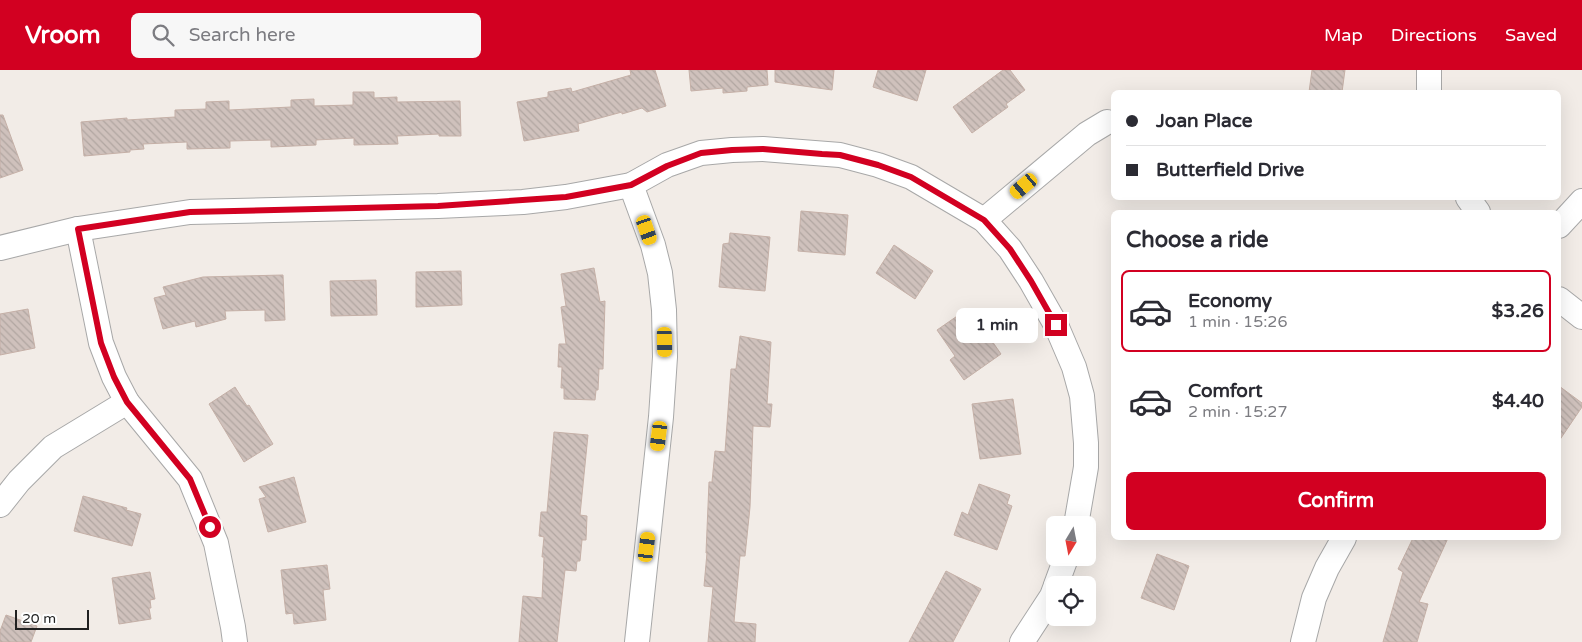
<!DOCTYPE html>
<html lang="en">
<head>
<meta charset="utf-8">
<style>
	body { margin:0; font-family:"Varela Round",sans-serif; background:#f7f7f7; color:#2b2b33; height:100vh; display:flex; flex-direction:column; font-size:19px; white-space:nowrap }
	* { box-sizing:border-box; margin:0 }
	p { font-size:16px; color:#7c7c81 }
	.icon { flex:none; width:28px; height:28px; fill:none; stroke:currentColor; stroke-width:2; stroke-linecap:round; stroke-linejoin:round }
	.map { position:relative; flex:1; overflow:hidden }
	.sheet { position:absolute; left:1111px; top:140px; width:450px; height:330px; display:flex; flex-direction:column; background:#fff; border-radius:8px; box-shadow:0 5px 20px #0002 }
	.sheet>* { flex:none }
	.banner { position:absolute; left:1111px; top:20px; width:450px; height:110px; border-radius:8px; box-shadow:0 5px 20px #0002; display:grid; align-content:center; height:110px; padding:0 15px; background:#fff }
	.needle { width:32px; rotate:190deg }
	.buttons { position:absolute; left:1046px; top:446px; display:grid; gap:10px }
	.buttons a { display:grid; place-items:center; width:50px; height:50px; border-radius:8px; background:#fff; box-shadow:0 5px 20px #0002; font-size:25px }
	.scale { position:absolute; left:15px; bottom:12px; width:74px; box-sizing:border-box; padding-left:5px; border:2px solid #212121; border-top:0; font-size:14px; line-height:18px; white-space:nowrap; color:#212121; -webkit-text-stroke:4px #fff; paint-order:stroke }
	.end { position:absolute; width:22px; height:22px; margin:-11px; border:6px solid #d20021; background:#fff; box-shadow:0 0 0 2px #fff }
	.from { border-radius:50% }
	.bubble { position:absolute; height:35px; border-radius:8px; background:#fff; box-shadow:0 5px 20px #0002; font-size:16px; font-weight:700; line-height:35px; text-align:center }
	.car { position:absolute; width:15px; height:30px; margin:-15px -8px; border-radius:6px; box-shadow:0 0 4px 1px #0007; background:linear-gradient(#f5c518 24%,#345 0 40%,#f5c518 0 76%,#345 0 86%,#f5c518 0) }
	.banner b { display:flex; align-items:center; gap:18px; height:48px; font-size:19px }
	.banner b+b { border-top:1px solid #e1e1e2 }
	.banner i { width:12px; height:12px; background:#2b2b33 }
	ul { padding:0; list-style:none }
	li { display:flex; align-items:center; gap:15px; height:82px; margin:0 10px 8px; padding:0 5px; border:2px solid transparent; border-radius:8px }
	li div { flex:1 }
	li b { display:block; font-size:19px }
	li em { font-style:normal; font-weight:700 }
	li.on { border-color:#d20021 }
	li>.icon { width:45px; height:45px; stroke-width:1.5 }
	h2 { padding:0 15px; font-size:22px; line-height:60px }
	.button { display:flex; gap:10px; margin-top:auto; padding:10px 15px }
	.button a { flex:1; height:58px; border-radius:8px; background:#d20021; color:#fff; font-size:20px; font-weight:700; line-height:58px; text-align:center }
	header { display:flex; align-items:center; gap:30px; box-sizing:border-box; height:70px; padding:0 25px; background:#d20021; color:#fff }
	header strong { font-size:24px }
	nav { display:flex; gap:28px; margin-inline-start:auto; font-size:18px }
	.search { width:350px; height:45px; background:#f7f7f7; display:flex; align-items:center; gap:12px; box-sizing:border-box; padding:0 18px; border-radius:8px; color:#7c7c81; font-size:19px }
	.map>svg:first-child { display:block }
	.building { fill:url(#building-back-hatch); stroke:#c5b0a7 }
	.lines { fill:none; stroke-linecap:round; stroke-linejoin:round }
	.minor-casing { stroke:#a8a8a8; stroke-width:26 }
	.minor { stroke:#fff; stroke-width:24 }
	.route { stroke:#d20021; stroke-width:6 }
</style>
</head>
<body>
<header>
<strong>Vroom</strong>
<div class="search"><svg class="icon" aria-label="search" viewBox="0 0 24 24"><circle cx="10" cy="10" r="6"/><path d="M15 15l6 6"/></svg>Search here</div>
<nav><a>Map</a><a>Directions</a><a>Saved</a></nav>
</header>
<div class="map">
<svg width="1582" height="572" viewBox="0 0 1582 572">
	<defs>
		<pattern id="building-back-hatch" width="6" height="6" patternUnits="userSpaceOnUse" patternTransform="scale(1.25)"><rect width="6" height="6" fill="#cfc1bc"/><path d="M-1 5l2 2M0 0l6 6M5-1l2 2" fill="none" stroke="#b1a6a1"/></pattern>
	</defs>
	<rect width="100%" height="100%" fill="#f2ece7"/>
	<g class="building">
		<path d="M 630,0 L 655,0 L 666,36 L 647,42 L 642,38 L 622,44 L 622,42 L 578,54 L 579,61 L 524,71 L 517,32 L 548,27 L 548,22 L 571,18 L 572,22 L 631,5 Z"/>
		<path d="M 689,0 L 767,0 L 768,15 L 747,17 L 747,21 L 723,23 L 723,18 L 691,21 Z"/>
		<path d="M 775,0 L 834,0 L 832,20 L 775,12 Z"/>
		<path d="M 878,0 L 926,0 L 917,31 L 873,17 Z"/>
		<path d="M 1003,0 L 1010,0 L 1025,20 L 1006,34 L 1008,37 L 972,63 L 953,37 Z"/>
		<path d="M 1312,0 L 1345,0 L 1342,22 L 1309,22 Z"/>
		<path d="M 353,22 L 374,22 L 374,28 L 397,27 L 397,32 L 460,31 L 461,66 L 439,66 L 439,64 L 397,66 L 398,74 L 354,75 L 354,68 L 316,70 L 316,75 L 271,77 L 271,70 L 230,71 L 230,78 L 187,79 L 187,72 L 143,74 L 144,79 L 130,80 L 130,82 L 84,86 L 81,52 L 127,48 L 127,50 L 175,47 L 175,40 L 206,39 L 206,32 L 229,31 L 229,40 L 291,37 L 291,30 L 314,29 L 314,36 L 353,35 Z"/>
		<path d="M 0,45 L 3,45 L 23,100 L 0,108 Z"/>
		<path d="M 801,141 L 848,145 L 845,185 L 798,181 Z"/>
		<path d="M 730,163 L 770,167 L 765,221 L 719,217 L 723,174 L 729,173 Z"/>
		<path d="M 894,175 L 933,201 L 915,229 L 876,203 Z"/>
		<path d="M 594,198 L 600,232 L 605,231 L 603,299 L 599,299 L 598,320 L 596,320 L 595,330 L 564,329 L 564,318 L 561,318 L 562,297 L 558,297 L 559,274 L 566,274 L 561,237 L 566,236 L 561,204 Z"/>
		<path d="M 461,201 L 462,235 L 416,237 L 416,202 Z"/>
		<path d="M 283,205 L 285,250 L 265,251 L 265,240 L 225,241 L 226,249 L 196,257 L 195,251 L 163,259 L 154,228 L 166,225 L 163,217 L 203,207 Z"/>
		<path d="M 376,210 L 377,245 L 331,246 L 330,211 Z"/>
		<path d="M 28,239 L 35,278 L 0,285 L 0,244 Z"/>
		<path d="M 963,242 L 970,251 L 976,248 L 1001,284 L 964,310 L 950,290 L 955,286 L 937,260 Z"/>
		<path d="M 740,266 L 771,272 L 767,334 L 772,334 L 770,357 L 753,356 L 750,437 L 745,486 L 740,486 L 734,552 L 756,554 L 755,572 L 708,572 L 713,517 L 704,516 L 707,483 L 706,483 L 709,412 L 712,412 L 715,381 L 725,382 L 731,299 L 736,299 Z"/>
		<path d="M 1559,316 L 1582,333 L 1582,337 L 1559,371 Z"/>
		<path d="M 235,317 L 247,336 L 249,335 L 273,374 L 244,392 L 209,334 Z"/>
		<path d="M 1013,329 L 1021,384 L 980,389 L 972,334 Z"/>
		<path d="M 554,362 L 588,365 L 580,445 L 587,446 L 586,470 L 582,470 L 580,491 L 577,491 L 576,501 L 565,500 L 557,572 L 519,572 L 523,526 L 542,528 L 544,487 L 542,487 L 544,467 L 539,466 L 541,442 L 547,442 Z"/>
		<path d="M 294,407 L 306,452 L 268,462 L 259,429 L 266,427 L 259,417 Z"/>
		<path d="M 979,414 L 1010,425 L 1007,434 L 1012,436 L 997,480 L 954,465 L 962,442 L 968,445 Z"/>
		<path d="M 83,426 L 127,438 L 126,440 L 141,444 L 132,476 L 74,461 Z"/>
		<path d="M 1413,468 L 1448,468 L 1419,532 L 1428,534 L 1417,572 L 1383,572 L 1403,502 L 1398,499 Z"/>
		<path d="M 1157,484 L 1189,496 L 1174,540 L 1141,528 Z"/>
		<path d="M 327,495 L 330,519 L 323,520 L 326,550 L 294,554 L 293,543 L 286,544 L 281,500 Z"/>
		<path d="M 946,501 L 981,519 L 953,572 L 909,572 Z"/>
		<path d="M 150,502 L 155,529 L 150,530 L 151,538 L 149,538 L 151,549 L 119,554 L 112,508 Z"/>
		<path d="M 6,545 L 37,556 L 31,572 L 0,572 L 0,561 Z"/>
	</g>
	<g class="lines">
		<defs>
			<g id="minor">
				<path d="M 1429,0 L 1429,22"/>
				<path d="M 631,115 L 653,175 L 660,203 L 664,240 L 665,287 L 661,347 L 637,572"/>
				<path d="M 1468,128 L 1478,142"/>
				<path d="M 984,150 L 1087,64 L 1107,52"/>
				<path d="M 1559,156 L 1582,131"/>
				<path d="M 78,159 L 101,273 L 114,307 L 127,332 L 190,409 L 216,473 L 233,557 L 235,572"/>
				<path d="M 0,178 L 78,159 L 190,142 L 438,136 L 523,132 L 566,127 L 631,115 L 667,95 L 701,83 L 732,80 L 763,79 L 840,85 L 878,95 L 911,107 L 984,150 L 1010,179 L 1031,211 L 1056,255 L 1074,297 L 1082,326 L 1086,373 L 1086,397 L 1076,455"/>
				<path d="M 1559,229 L 1582,247"/>
				<path d="M 0,435 L 19,411 L 53,377 L 127,332"/>
				<path d="M 1056,515 L 1066,488"/>
				<path d="M 1022,572 L 1052,526 L 1055,518"/>
				<path d="M 1303,572 L 1314,528 L 1327,498 L 1344,468"/>
			</g>
		</defs>
		<use href="#minor" class="minor-casing"/>
		<use href="#minor" class="minor"/>
	</g>
	<g class="lines">
		<path class="route" d="M 210,457 L 190,409 L 127,332 L 114,307 L 101,273 L 78,159 L 190,142 L 438,136 L 566,127 L 631,115 L 667,96 L 701,83 L 732,80 L 763,79 L 822,84 L 840,85 L 878,95 L 911,107 L 984,150 L 1010,179 L 1031,211 L 1056,255"/>
	</g>
</svg>
<div class="buttons">
<a><svg class="needle" viewBox="-14 -14 28 28"><path d="M0-13l5 13h-10z" fill="#e53935"/><path d="M0 13l5-13h-10z" fill="#7c7c81"/></svg></a>
<a><svg class="icon" aria-label="locate" viewBox="0 0 24 24"><circle cx="12" cy="12" r="6"/><path d="M12 2v4M12 18v4M2 12h4M18 12h4"/></svg></a>
</div>
<div class="scale">20 m</div>
<i class="end from" style="left:210px;top:457px"></i>
<i class="end" style="left:1056px;top:255px"></i>
<div class="bubble" style="left:956px;top:238px;width:82px">1 min</div>
<i class="car" style="left:1024px;top:116px;rotate:230deg"></i>
<i class="car" style="left:647px;top:160px;rotate:161deg"></i>
<i class="car" style="left:665px;top:272px;rotate:179deg"></i>
<i class="car" style="left:659px;top:366px;rotate:187deg"></i>
<i class="car" style="left:647px;top:477px;rotate:7deg"></i>
<div class="banner">
<b><i class="from"></i>Joan Place</b>
<b><i></i>Butterfield Drive</b>
</div>
<section class="sheet">
<h2>Choose a ride</h2>
<ul>
<li class="on"><svg class="icon" aria-label="car" viewBox="0 0 24 24"><path d="M5 17H2v-5l4-1 3-4h7l3 4 3 1v5h-3M9 17h6M6 11h13"/><circle cx="7" cy="17" r="2"/><circle cx="17" cy="17" r="2"/></svg><div><b>Economy</b><p>1 min · 15:26</p></div><em>$3.26</em></li>
<li><svg class="icon" aria-label="car" viewBox="0 0 24 24"><path d="M5 17H2v-5l4-1 3-4h7l3 4 3 1v5h-3M9 17h6M6 11h13"/><circle cx="7" cy="17" r="2"/><circle cx="17" cy="17" r="2"/></svg><div><b>Comfort</b><p>2 min · 15:27</p></div><em>$4.40</em></li>
</ul>
<div class="button"><a>Confirm</a></div>
</section>
</div>
</body>
</html>
